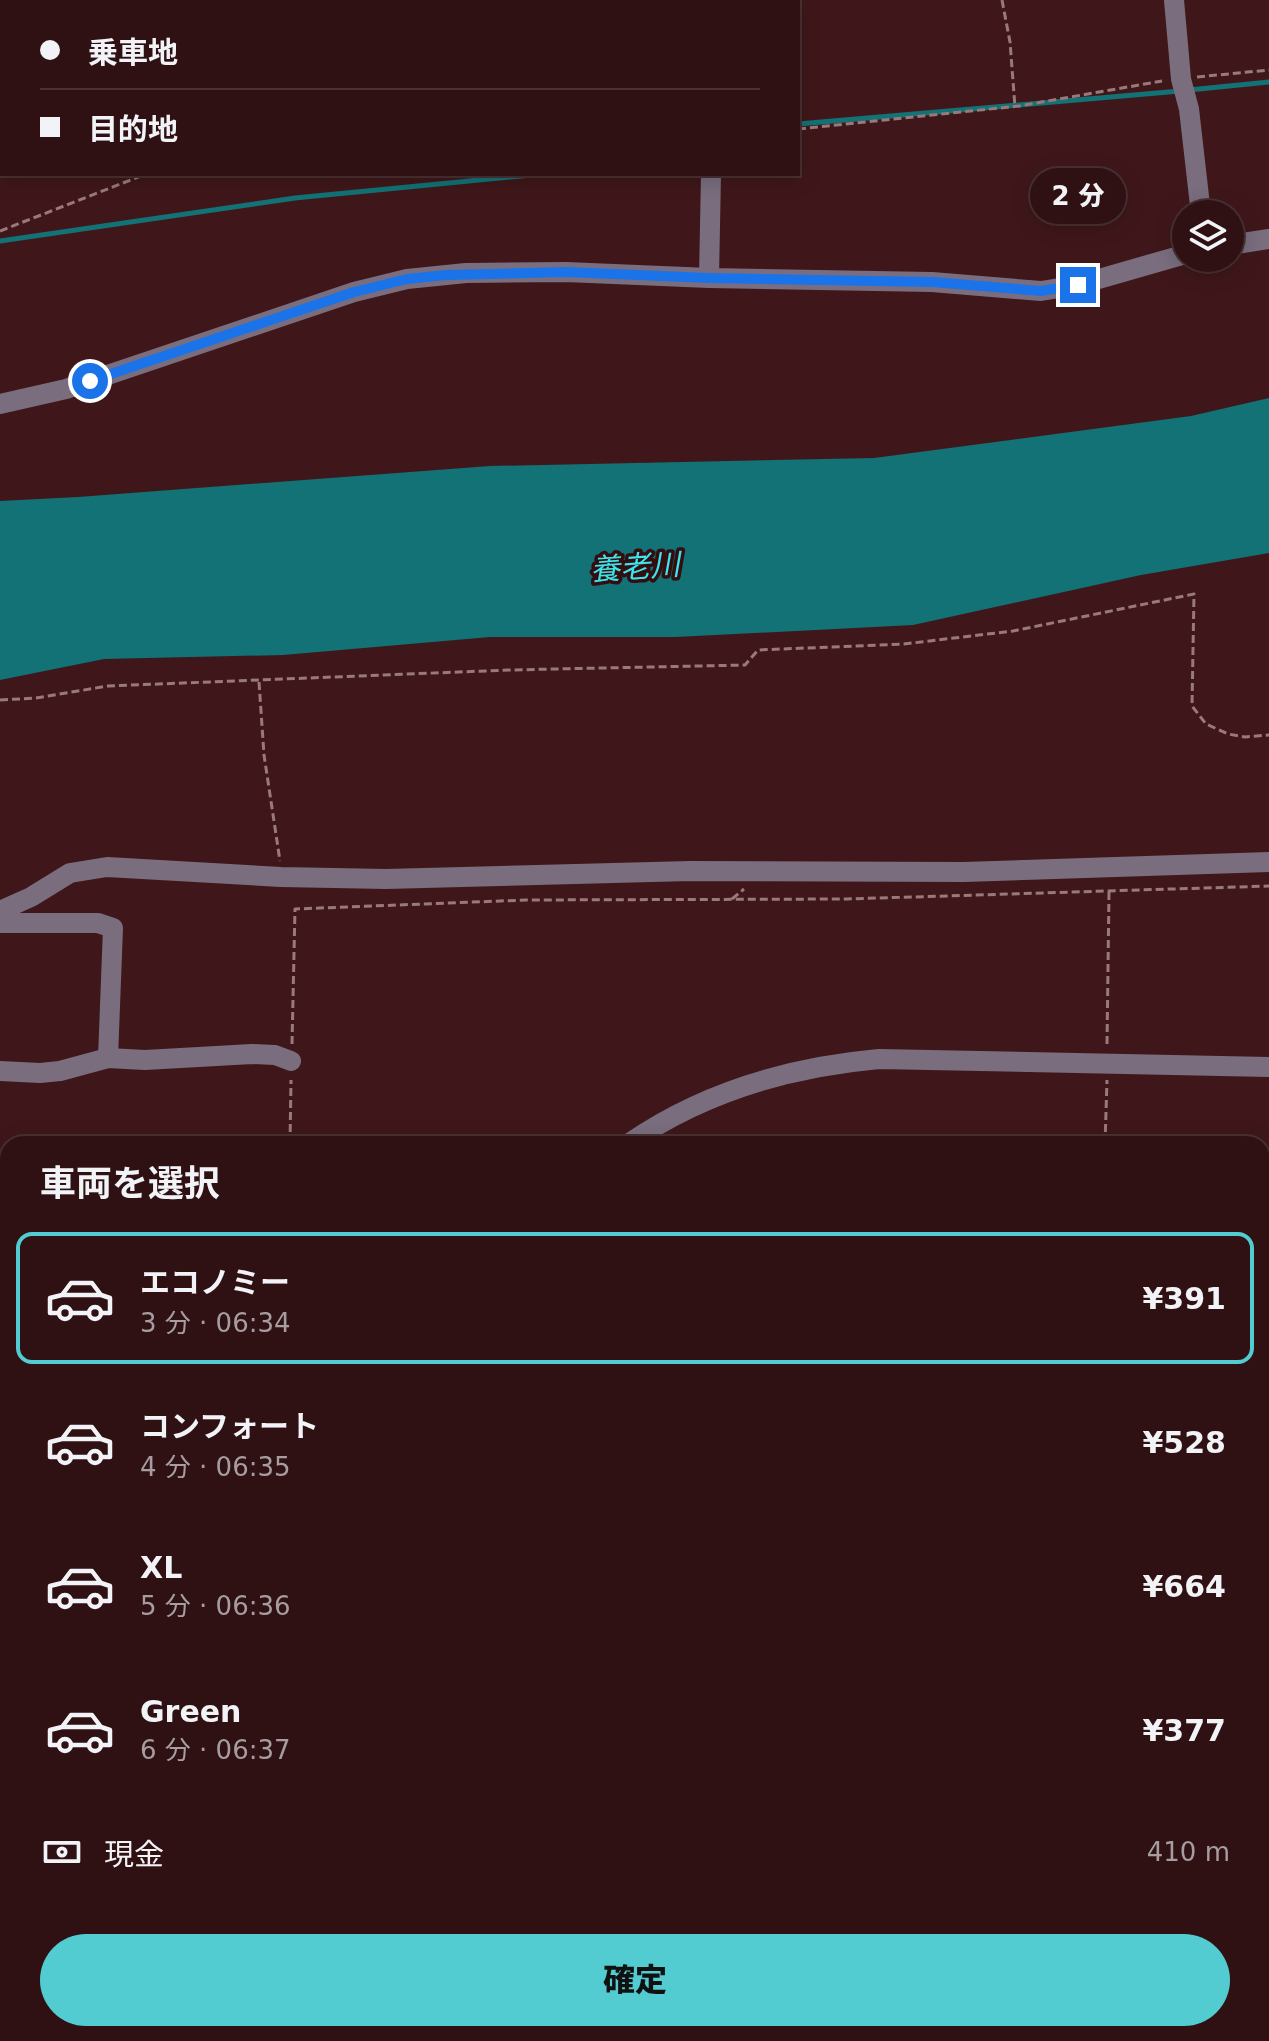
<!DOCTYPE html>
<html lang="ja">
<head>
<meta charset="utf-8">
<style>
	body { margin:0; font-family:"DejaVu Sans","Noto Sans JP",sans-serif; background:#371a1d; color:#f1f3f6; height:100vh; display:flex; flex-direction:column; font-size:30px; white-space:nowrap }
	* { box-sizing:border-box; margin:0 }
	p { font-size:26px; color:#a79da0 }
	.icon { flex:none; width:44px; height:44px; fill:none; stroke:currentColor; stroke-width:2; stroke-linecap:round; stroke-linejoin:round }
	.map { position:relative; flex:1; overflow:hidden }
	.details { position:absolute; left:0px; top:1136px; width:1270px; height:906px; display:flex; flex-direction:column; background:#2f1114; border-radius:24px 24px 0 0; box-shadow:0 4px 20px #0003,0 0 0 2px #4a3134 }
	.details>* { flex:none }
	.top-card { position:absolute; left:0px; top:0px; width:800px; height:176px; box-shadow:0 4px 20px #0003,0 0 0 2px #4a3134; display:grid; align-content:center; height:176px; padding:0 40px; background:#2f1114 }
	.tools { position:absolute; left:1172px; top:200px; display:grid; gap:16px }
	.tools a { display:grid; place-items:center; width:72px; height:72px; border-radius:50%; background:#2f1114; box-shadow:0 4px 20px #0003,0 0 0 2px #4a3134; font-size:40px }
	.end { position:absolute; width:36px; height:36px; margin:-18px; border:10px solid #1a73e8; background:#fff; box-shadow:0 0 0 4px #fff }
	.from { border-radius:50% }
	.bubble { position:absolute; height:56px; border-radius:28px; background:#2f1114; box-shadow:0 4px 20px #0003,0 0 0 2px #4a3134; font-size:26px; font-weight:800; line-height:56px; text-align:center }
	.top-card b { display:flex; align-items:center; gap:28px; height:76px; font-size:30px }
	.top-card b+b { border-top:2px solid #4a3134 }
	.top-card i { width:20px; height:20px; background:#f1f3f6 }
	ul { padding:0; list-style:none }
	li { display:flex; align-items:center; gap:24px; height:132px; margin:0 16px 12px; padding:0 24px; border:4px solid transparent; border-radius:16px }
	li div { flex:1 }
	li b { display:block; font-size:30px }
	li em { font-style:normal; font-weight:800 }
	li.active { border-color:#52ccd1 }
	li>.icon { width:72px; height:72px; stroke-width:1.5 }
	h2 { padding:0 40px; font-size:36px; line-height:96px }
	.pay { display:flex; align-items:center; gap:20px; height:88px; padding:0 40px; font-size:30px }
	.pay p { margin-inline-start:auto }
	.button { display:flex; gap:16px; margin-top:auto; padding:16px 40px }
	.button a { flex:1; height:92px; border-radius:48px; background:#52ccd1; color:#111; font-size:32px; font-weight:800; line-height:92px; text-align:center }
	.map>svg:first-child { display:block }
	.water { fill:#127275 }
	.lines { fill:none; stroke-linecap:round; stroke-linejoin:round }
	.stream { stroke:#127275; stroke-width:5 }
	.path { stroke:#9a797a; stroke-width:3; stroke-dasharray:8 4; stroke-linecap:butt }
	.minor { stroke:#7a6e7e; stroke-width:20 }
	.highway { stroke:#f1d3fb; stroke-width:24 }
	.rail { stroke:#d4b7b7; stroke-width:5; stroke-dasharray:16 8; stroke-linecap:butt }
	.route { stroke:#1a73e8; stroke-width:10 }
	.labels { text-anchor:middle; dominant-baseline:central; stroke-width:7; stroke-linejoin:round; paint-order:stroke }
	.water-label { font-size:30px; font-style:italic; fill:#3be5ea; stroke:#340d11 }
</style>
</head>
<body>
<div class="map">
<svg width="1269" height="2041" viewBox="0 0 1269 2041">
	<rect width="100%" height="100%" fill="#3f171a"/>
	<path class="water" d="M 1269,398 L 1269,553 L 1141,575 L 913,625 L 676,637 L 490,637 L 283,655 L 104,659 L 0,680 L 0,501 L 78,497 L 490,466 L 874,458 L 1191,416 Z"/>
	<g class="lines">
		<g class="stream">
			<path d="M 1189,90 L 1269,82"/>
			<path d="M 798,124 L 1180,91"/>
			<path d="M 0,241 L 295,198 L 542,174"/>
		</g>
		<g class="path">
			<path d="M 259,0 L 261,2"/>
			<path d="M 558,0 L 559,2"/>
			<path d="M 1002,0 L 1010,42 L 1015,107"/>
			<path d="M 1197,77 L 1269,70"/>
			<path d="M 798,129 L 1019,106 L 1162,81"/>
			<path d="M 0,231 L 146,174"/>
			<path d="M 259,682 L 264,755 L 280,861"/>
			<path d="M 0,700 L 36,698 L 108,686 L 509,670 L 745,665 L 758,650 L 904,644 L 1013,631 L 1194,594 L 1192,706 L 1206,724 L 1228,734 L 1245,737 L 1269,735"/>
			<path d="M 732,899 L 744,889"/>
			<path d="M 292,1044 L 295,909 L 526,900 L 847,899 L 1269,886"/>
			<path d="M 1107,1044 L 1109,892"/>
			<path d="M 290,1144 L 291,1080"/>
			<path d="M 1105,1144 L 1107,1080"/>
			<path d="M 1262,1238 L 1269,1238"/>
			<path d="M 1262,1485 L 1269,1485"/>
			<path d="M 1262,1919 L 1269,1919"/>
			<path d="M 210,2034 L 215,2041"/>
			<path d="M 1097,2041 L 1097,2034"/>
		</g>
		<g class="minor">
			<path d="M 1174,0 L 1181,79 L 1189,109 L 1201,214"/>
			<path d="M 67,2 L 71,0"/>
			<path d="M 716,2 L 716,0"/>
			<path d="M 0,37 L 2,36"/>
			<path d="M 1230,245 L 1269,239"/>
			<path d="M 709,278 L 711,174"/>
			<path d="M 0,404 L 66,389 L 354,292 L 407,279 L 466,273 L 566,272 L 709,278 L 932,282 L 1041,291 L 1078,285 L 1186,254"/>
			<path d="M 0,911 L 31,897 L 70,873 L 107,867 L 281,877 L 386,879 L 690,871 L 964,872 L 1269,862"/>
			<path d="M 0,923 L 98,923 L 113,928 L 108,1058"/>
			<path d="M 0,1071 L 40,1073 L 60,1071 L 108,1058 L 145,1060 L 252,1054 L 275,1055 L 291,1061"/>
			<path d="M 628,1144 C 703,1092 789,1067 879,1059 L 1269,1067"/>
			<path d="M 0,1233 L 8,1238"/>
			<path d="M 1262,1317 L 1269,1318"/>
			<path d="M 0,1340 L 8,1348"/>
			<path d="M 0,1808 L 8,1803"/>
			<path d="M 0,1893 L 8,1892"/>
			<path d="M 162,2034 L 166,2041"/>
		</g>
		<g class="highway">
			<path d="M 0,1275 L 8,1284"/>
			<path d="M 0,1310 L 8,1319"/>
			<path d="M 990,2034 L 1000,2041"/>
			<path d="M 1032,2034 L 1042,2041"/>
		</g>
		<g class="rail">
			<path d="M 0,1712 L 8,1726"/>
			<path d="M 191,2034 L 196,2041"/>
		</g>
	</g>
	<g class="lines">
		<path class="route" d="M 90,381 L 354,292 L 407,279 L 446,275 L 566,272 L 709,278 L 932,282 L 1041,291 L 1078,285"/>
	</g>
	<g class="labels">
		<g class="water-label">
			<text transform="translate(635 567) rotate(-4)">養老川</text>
		</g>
	</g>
</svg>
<div class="tools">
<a><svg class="icon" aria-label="layers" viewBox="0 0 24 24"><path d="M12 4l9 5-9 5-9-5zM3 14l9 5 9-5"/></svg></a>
</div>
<i class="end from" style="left:90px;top:381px"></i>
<i class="end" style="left:1078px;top:285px"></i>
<div class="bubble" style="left:1030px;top:168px;width:96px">2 分</div>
<div class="top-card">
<b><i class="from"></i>乗車地</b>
<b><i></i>目的地</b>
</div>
<section class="details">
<h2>車両を選択</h2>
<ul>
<li class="active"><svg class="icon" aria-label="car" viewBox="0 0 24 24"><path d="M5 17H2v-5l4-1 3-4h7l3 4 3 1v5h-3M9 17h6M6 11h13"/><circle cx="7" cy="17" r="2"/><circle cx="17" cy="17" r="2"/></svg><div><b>エコノミー</b><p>3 分 · 06:34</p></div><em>¥391</em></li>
<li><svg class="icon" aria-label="car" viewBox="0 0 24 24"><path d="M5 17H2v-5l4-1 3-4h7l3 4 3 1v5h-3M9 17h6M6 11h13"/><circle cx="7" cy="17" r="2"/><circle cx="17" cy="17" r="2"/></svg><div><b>コンフォート</b><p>4 分 · 06:35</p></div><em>¥528</em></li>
<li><svg class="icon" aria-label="car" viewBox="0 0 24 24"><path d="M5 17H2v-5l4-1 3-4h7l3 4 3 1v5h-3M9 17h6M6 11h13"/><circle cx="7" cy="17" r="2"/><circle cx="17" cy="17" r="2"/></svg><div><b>XL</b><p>5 分 · 06:36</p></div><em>¥664</em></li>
<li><svg class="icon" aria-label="car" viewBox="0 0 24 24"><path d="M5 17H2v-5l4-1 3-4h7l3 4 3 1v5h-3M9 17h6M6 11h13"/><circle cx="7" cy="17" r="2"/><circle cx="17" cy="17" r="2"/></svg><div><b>Green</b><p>6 分 · 06:37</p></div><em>¥377</em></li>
</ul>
<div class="pay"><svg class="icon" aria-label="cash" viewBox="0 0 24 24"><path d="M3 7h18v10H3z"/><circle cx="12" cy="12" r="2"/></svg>現金<p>410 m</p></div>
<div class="button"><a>確定</a></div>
</section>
</div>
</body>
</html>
